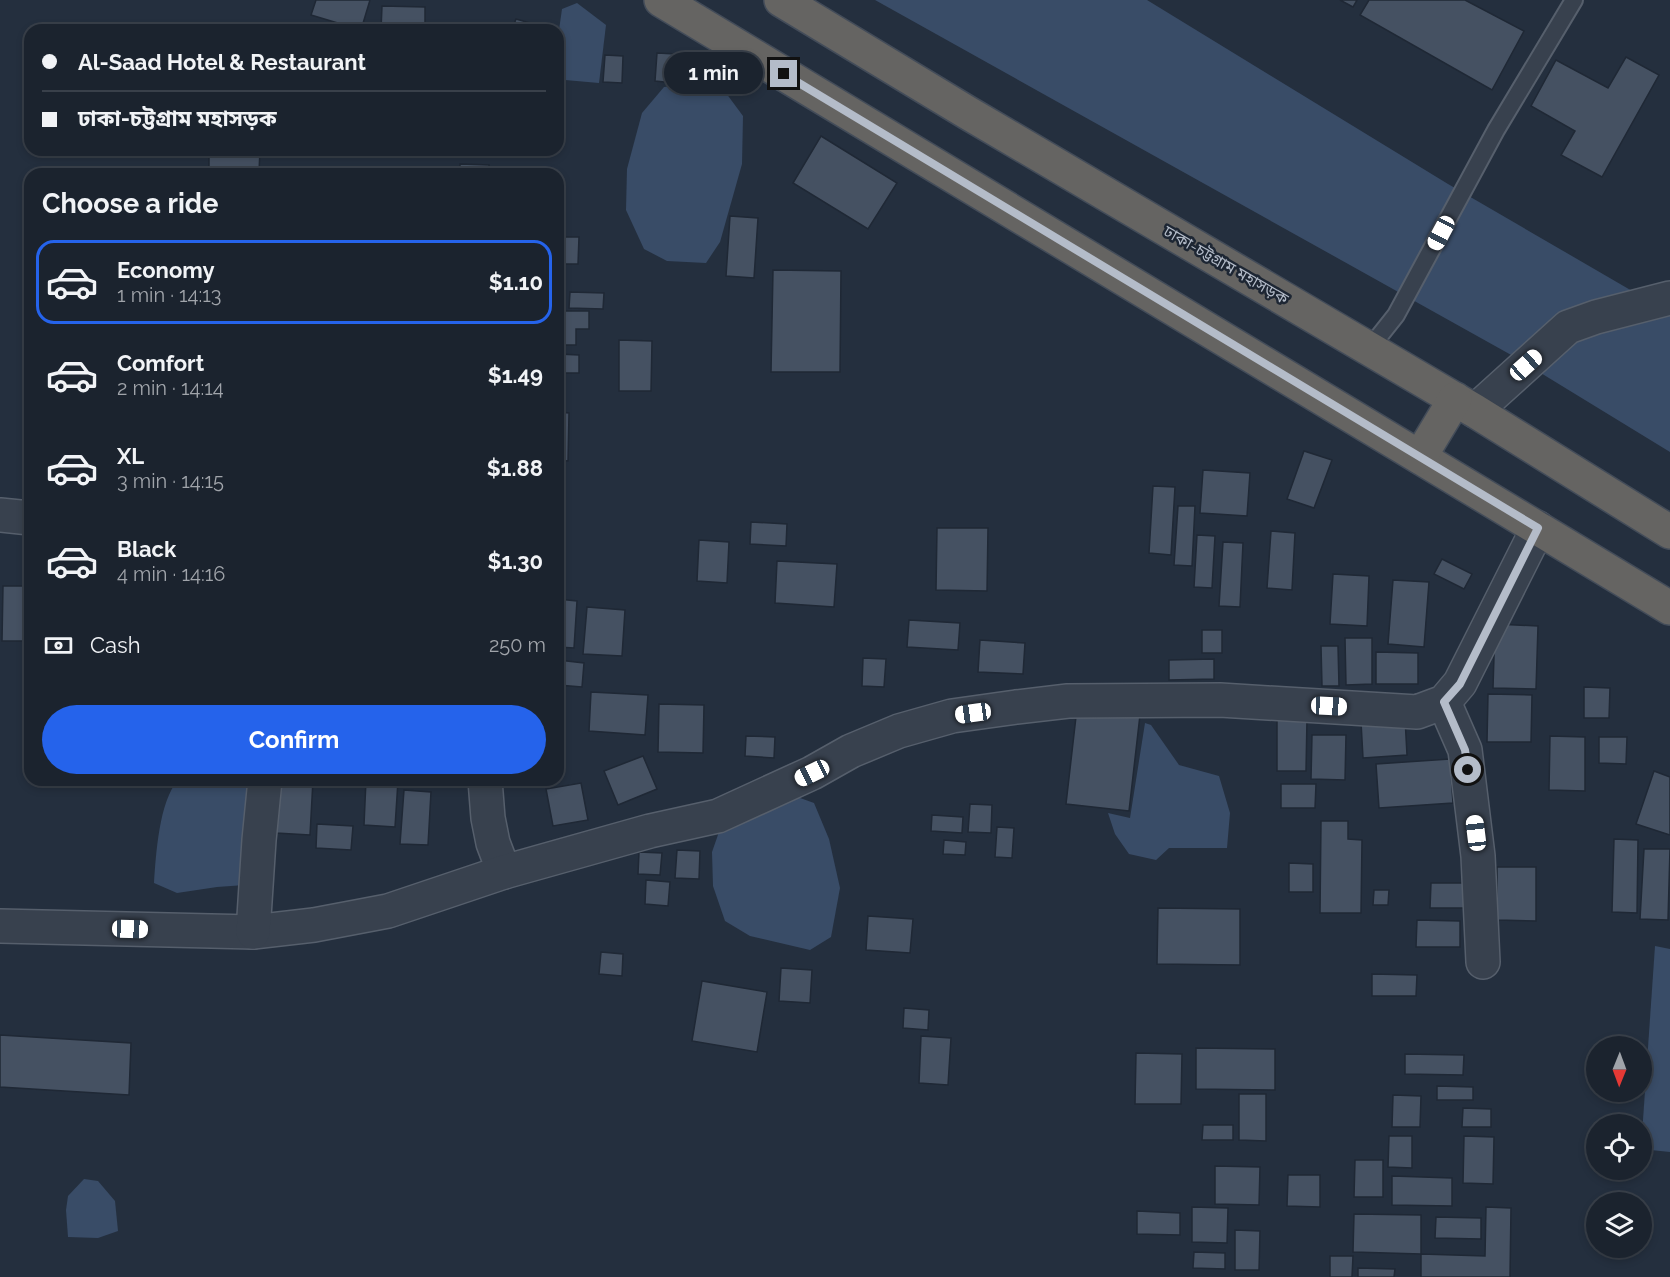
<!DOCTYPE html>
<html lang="en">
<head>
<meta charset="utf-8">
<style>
	body { margin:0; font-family:Raleway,"Noto Sans Bengali",sans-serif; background:#282f3a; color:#f1f3f6; height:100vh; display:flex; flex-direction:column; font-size:22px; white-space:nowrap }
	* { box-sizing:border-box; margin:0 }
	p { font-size:20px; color:#a0a4aa }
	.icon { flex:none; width:33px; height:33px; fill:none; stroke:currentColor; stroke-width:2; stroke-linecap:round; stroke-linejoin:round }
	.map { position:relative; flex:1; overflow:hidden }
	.sheet { position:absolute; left:24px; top:168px; width:540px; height:618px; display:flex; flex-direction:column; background:#1b232e; border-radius:18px; box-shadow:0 3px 9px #0003,0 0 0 2px #39404a }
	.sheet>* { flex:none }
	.guide { position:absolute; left:24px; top:24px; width:540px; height:132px; border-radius:18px; box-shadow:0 3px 9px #0003,0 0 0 2px #39404a; display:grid; align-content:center; height:132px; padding:0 18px; background:#1b232e }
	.needle { width:39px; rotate:181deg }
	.buttons { position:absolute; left:1586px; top:1036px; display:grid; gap:12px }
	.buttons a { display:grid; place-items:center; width:66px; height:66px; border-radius:50%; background:#1b232e; box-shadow:0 3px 9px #0003,0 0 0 2px #39404a; font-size:30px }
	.end { position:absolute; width:27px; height:27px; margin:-14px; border:8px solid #b4bcc9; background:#111; box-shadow:0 0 0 3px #111 }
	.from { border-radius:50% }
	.bubble { position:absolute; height:42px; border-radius:21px; background:#1b232e; box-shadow:0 3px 9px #0003,0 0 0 2px #39404a; font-size:20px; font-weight:700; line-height:42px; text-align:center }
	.car { position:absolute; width:18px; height:36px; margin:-18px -9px; border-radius:8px; box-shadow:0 0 4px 2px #0007; background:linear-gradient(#fff 24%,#345 0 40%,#fff 0 76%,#345 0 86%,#fff 0) }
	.guide b { display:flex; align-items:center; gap:21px; height:57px; font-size:22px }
	.guide b+b { border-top:2px solid #39404a }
	.guide i { width:15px; height:15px; background:#f1f3f6 }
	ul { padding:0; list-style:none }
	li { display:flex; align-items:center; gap:18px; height:84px; margin:0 12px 9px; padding:0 6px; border:3px solid transparent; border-radius:18px }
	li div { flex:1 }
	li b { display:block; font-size:22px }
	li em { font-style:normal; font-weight:700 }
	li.selected { border-color:#2563eb }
	li>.icon { width:54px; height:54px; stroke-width:1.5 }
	h2 { padding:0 18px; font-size:27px; line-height:72px }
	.pay { display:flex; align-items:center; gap:15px; height:66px; padding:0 18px; font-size:22px }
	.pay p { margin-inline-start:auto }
	.button { display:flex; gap:12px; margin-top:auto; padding:12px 18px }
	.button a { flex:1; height:69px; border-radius:36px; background:#2563eb; color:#fff; font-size:24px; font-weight:700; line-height:69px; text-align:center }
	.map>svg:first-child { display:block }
	.water { fill:#394c67 }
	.building { fill:#455162; stroke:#1f2835; stroke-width:1.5 }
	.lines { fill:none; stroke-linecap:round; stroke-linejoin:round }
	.service-casing { stroke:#565f6c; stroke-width:20 }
	.minor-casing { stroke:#565f6c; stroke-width:36 }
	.trunk-casing { stroke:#434c59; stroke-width:36 }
	.service { stroke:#38414e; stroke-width:16 }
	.minor { stroke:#38414e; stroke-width:33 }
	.trunk { stroke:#656462; stroke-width:33 }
	.route { stroke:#b4bcc9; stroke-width:8 }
	.labels { text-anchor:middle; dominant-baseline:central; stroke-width:5; stroke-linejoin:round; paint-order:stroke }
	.street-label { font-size:16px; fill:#b4bcc9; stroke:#1d2633 }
</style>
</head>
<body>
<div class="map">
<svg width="1670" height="1277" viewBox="0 0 1670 1277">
	<rect width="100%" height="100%" fill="#242f3e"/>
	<g class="water">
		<path d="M 875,0 L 1147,0 L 1448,184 L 1670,313 L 1670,452 L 1513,356 Z"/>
		<path d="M 577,3 L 606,25 L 599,83 L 565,80 L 558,37 L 562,9 Z"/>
		<path d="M 695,84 L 723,89 L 743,116 L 742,164 L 720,242 L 706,263 L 667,261 L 644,249 L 626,210 L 627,169 L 642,113 L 664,87 Z"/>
		<path d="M 1145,723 L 1151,725 L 1179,765 L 1219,776 L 1230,813 L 1227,848 L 1169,848 L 1156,860 L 1129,854 L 1115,834 L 1108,813 L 1130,818 Z"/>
		<path d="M 178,780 L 259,780 L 245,885 L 217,887 L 177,893 L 154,883 C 156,854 159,802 178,780 Z"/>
		<path d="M 789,794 L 814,803 L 829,839 L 840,888 L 831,937 L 810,950 L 750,936 L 725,921 L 713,886 L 712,852 L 727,809 Z"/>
		<path d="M 1655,946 L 1670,949 L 1670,1152 L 1641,1149 Z"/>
		<path d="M 84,1179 L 98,1181 L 115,1201 L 118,1231 L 98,1238 L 68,1237 L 66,1210 L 68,1196 Z"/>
	</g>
	<g class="building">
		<path d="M 316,0 L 370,0 L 361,30 L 311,15 Z"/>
		<path d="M 1340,0 L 1357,0 L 1353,7 Z"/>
		<path d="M 1369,0 L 1465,0 L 1524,31 L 1492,90 L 1360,15 Z"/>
		<path d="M 382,6 L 425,7 L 425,30 L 381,30 Z"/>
		<path d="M 516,19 L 530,23 L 528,30 L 512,30 Z"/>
		<path d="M 657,53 L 676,54 L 674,83 L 655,81 Z"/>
		<path d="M 605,55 L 623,56 L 622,83 L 603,82 Z"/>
		<path d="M 1626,57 L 1659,75 L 1602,177 L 1561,155 L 1575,131 L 1531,106 L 1556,60 L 1608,88 Z"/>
		<path d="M 821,136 L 897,183 L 868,229 L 793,183 Z"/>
		<path d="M 209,150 L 260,150 L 259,172 L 209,171 Z"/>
		<path d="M 315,150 L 356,150 L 356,152 Z"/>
		<path d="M 460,164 L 489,165 L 489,174 L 460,174 Z"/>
		<path d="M 730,216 L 758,218 L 754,278 L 726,276 Z"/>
		<path d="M 560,237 L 579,237 L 578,264 L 560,264 Z"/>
		<path d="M 773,270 L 841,271 L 840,372 L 771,372 Z"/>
		<path d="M 570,292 L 604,293 L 603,309 L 569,308 Z"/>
		<path d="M 558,311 L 589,311 L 589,329 L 576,329 L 576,345 L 558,345 Z"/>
		<path d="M 619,340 L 652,341 L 651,391 L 619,391 Z"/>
		<path d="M 558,354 L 579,355 L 579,373 L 558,373 Z"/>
		<path d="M 27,406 L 30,406 L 30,436 L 26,436 Z"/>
		<path d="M 558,412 L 569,413 L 568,461 L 558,460 Z"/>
		<path d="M 1304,451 L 1332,460 L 1314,508 L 1287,499 Z"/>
		<path d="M 1203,470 L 1250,473 L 1247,516 L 1200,513 Z"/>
		<path d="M 1153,486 L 1175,487 L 1171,555 L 1149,553 Z"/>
		<path d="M 1178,506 L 1195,506 L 1192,566 L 1174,565 Z"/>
		<path d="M 751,522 L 787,524 L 786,546 L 750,544 Z"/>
		<path d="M 937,528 L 988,528 L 987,591 L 936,590 Z"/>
		<path d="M 1271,531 L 1295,533 L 1292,590 L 1267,588 Z"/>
		<path d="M 1197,535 L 1215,536 L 1212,588 L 1194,587 Z"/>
		<path d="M 699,540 L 729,542 L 727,583 L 697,581 Z"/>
		<path d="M 1223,542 L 1243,543 L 1240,607 L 1219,606 Z"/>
		<path d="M 1442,559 L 1472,574 L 1464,589 L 1434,574 Z"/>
		<path d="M 777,561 L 837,564 L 834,607 L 775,603 Z"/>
		<path d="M 1333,574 L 1369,576 L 1367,626 L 1330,624 Z"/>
		<path d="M 1393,580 L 1429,582 L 1424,647 L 1388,644 Z"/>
		<path d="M 3,586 L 30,586 L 30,641 L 2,641 Z"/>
		<path d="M 558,599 L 577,601 L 574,648 L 558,647 Z"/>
		<path d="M 587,607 L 625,610 L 622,656 L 583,654 Z"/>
		<path d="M 909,620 L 960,623 L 958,650 L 907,647 Z"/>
		<path d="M 1495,624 L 1538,626 L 1536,689 L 1493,688 Z"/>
		<rect x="1202" y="630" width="20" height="23"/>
		<path d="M 1345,638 L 1372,638 L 1372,684 L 1346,685 Z"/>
		<path d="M 980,640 L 1025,643 L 1023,674 L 978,672 Z"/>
		<path d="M 1321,646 L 1338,646 L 1339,686 L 1322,686 Z"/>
		<path d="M 1376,652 L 1418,653 L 1418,684 L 1376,684 Z"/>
		<path d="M 863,658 L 886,659 L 884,687 L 862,686 Z"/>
		<path d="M 1214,659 L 1214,679 L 1169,680 L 1169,660 Z"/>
		<path d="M 558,660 L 584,663 L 582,687 L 558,685 Z"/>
		<path d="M 1584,687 L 1610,688 L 1609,718 L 1584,718 Z"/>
		<path d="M 591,692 L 648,695 L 645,735 L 589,731 Z"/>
		<path d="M 1488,694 L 1532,695 L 1531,742 L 1487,742 Z"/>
		<path d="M 659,704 L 704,705 L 703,753 L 658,752 Z"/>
		<path d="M 1077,708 L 1140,715 L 1129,811 L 1066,804 Z"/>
		<path d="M 1405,718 L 1407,755 L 1363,758 L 1361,722 Z"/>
		<path d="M 1277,719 L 1307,719 L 1306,771 L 1277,771 Z"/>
		<path d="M 1312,735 L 1346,735 L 1345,780 L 1311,779 Z"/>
		<path d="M 746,736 L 775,737 L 774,758 L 745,756 Z"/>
		<path d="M 1550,736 L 1585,737 L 1585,791 L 1549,790 Z"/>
		<path d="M 1599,737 L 1627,737 L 1626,764 L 1599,763 Z"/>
		<path d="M 643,756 L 657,789 L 618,805 L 604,771 Z"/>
		<path d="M 1450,759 L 1453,803 L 1379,808 L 1376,764 Z"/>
		<path d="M 1654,771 L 1670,777 L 1670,835 L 1636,824 Z"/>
		<path d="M 279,780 L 313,780 L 310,835 L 276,833 Z"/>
		<path d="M 366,780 L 426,780 L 426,782 L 398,781 L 395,827 L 364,825 Z"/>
		<path d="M 581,783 L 588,820 L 553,826 L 546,789 Z"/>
		<path d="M 1281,784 L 1316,784 L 1315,808 L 1281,808 Z"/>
		<path d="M 404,790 L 431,792 L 428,845 L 400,844 Z"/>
		<path d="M 970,804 L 992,805 L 991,833 L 968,832 Z"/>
		<path d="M 932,815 L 963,817 L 962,833 L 931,831 Z"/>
		<path d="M 1321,821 L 1348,821 L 1348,839 L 1362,840 L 1361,913 L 1320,913 Z"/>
		<path d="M 317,824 L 353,826 L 351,850 L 316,848 Z"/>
		<path d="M 997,827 L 1014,828 L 1012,858 L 995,857 Z"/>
		<path d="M 1614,839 L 1638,840 L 1637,913 L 1612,912 Z"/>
		<path d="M 944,840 L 966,842 L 965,855 L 943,854 Z"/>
		<path d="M 1644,849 L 1670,849 L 1668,920 L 1640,919 Z"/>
		<path d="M 677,850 L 700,851 L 699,879 L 675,878 Z"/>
		<path d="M 639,852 L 662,853 L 660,875 L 638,874 Z"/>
		<path d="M 1289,863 L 1313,864 L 1313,892 L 1289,892 Z"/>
		<path d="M 1497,867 L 1536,867 L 1536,921 L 1497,920 Z"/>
		<path d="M 646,880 L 670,882 L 668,906 L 645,904 Z"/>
		<path d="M 1431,883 L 1469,883 L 1469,908 L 1430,908 Z"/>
		<path d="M 1374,890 L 1389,890 L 1388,905 L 1373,905 Z"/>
		<path d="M 1158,908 L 1240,909 L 1240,965 L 1157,964 Z"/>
		<path d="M 868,916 L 913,919 L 910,953 L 866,950 Z"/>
		<path d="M 1417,920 L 1460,921 L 1460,947 L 1416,947 Z"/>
		<path d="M 601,952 L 623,954 L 622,976 L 599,974 Z"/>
		<path d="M 781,968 L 812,970 L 810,1003 L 779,1001 Z"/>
		<path d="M 1372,974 L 1417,975 L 1416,996 L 1372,996 Z"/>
		<path d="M 702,981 L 767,992 L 757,1052 L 692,1041 Z"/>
		<path d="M 904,1008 L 929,1010 L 928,1030 L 903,1028 Z"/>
		<path d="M 0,1035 L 131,1043 L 129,1095 L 0,1087 Z"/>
		<path d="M 921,1036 L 951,1038 L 948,1085 L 919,1083 Z"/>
		<path d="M 1196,1048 L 1275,1049 L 1275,1090 L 1196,1089 Z"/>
		<path d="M 1136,1053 L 1182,1054 L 1181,1104 L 1135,1104 Z"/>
		<path d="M 1405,1054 L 1464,1055 L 1463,1075 L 1405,1074 Z"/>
		<path d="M 1437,1086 L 1473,1087 L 1473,1100 L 1437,1100 Z"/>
		<path d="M 1239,1094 L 1266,1094 L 1266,1141 L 1239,1140 Z"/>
		<path d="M 1393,1095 L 1421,1096 L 1420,1127 L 1392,1127 Z"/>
		<path d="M 1463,1108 L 1491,1109 L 1491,1127 L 1462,1127 Z"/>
		<path d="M 1203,1125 L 1233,1125 L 1233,1140 L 1202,1140 Z"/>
		<path d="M 1389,1136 L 1412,1136 L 1412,1168 L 1388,1167 Z"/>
		<path d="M 1464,1136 L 1494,1137 L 1493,1184 L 1463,1183 Z"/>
		<path d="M 1355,1160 L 1383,1160 L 1383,1197 L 1354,1197 Z"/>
		<path d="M 1215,1166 L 1260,1167 L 1259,1205 L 1215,1204 Z"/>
		<path d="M 1288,1175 L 1320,1175 L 1320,1207 L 1287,1206 Z"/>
		<path d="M 1392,1176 L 1452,1178 L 1452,1206 L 1392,1205 Z"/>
		<path d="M 1192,1207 L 1228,1208 L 1227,1243 L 1192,1242 Z"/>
		<path d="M 1486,1207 L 1511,1208 L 1510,1277 L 1421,1277 L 1421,1254 L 1485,1256 Z"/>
		<path d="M 1137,1211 L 1180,1213 L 1180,1235 L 1137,1234 Z"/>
		<path d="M 1354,1214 L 1421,1215 L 1421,1254 L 1353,1252 Z"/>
		<path d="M 1436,1217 L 1481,1218 L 1481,1239 L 1435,1238 Z"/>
		<path d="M 1235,1230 L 1260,1231 L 1259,1270 L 1235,1270 Z"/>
		<path d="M 1194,1252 L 1225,1253 L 1225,1269 L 1193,1268 Z"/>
		<path d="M 1330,1256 L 1353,1256 L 1352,1277 L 1330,1277 Z"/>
		<path d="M 1358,1268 L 1395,1269 L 1394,1277 L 1358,1277 Z"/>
	</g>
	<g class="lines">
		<defs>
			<path id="service" d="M 1369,349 L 1396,315 L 1496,130 L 1574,0"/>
			<g id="minor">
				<path d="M 1475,411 L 1568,327 L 1596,317 L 1670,298"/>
				<path d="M 0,515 L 30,518"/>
				<path d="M 1444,702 L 1465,750 L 1478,856 L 1483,962"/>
				<path d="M 485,780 L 488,818 L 493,843 L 504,872"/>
				<path d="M 0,926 L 253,932 L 314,925 L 388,911 L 504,872 L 650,831 L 718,816 L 812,773 L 851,751 L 899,731 L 952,716 L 1016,707 L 1068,701 L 1220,700 L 1417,712 L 1444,702 L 1460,683 L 1538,528"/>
				<path d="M 253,932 L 259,840 L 265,780"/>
			</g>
			<g id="trunk">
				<path d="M 661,0 L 1670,608"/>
				<path d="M 781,0 L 968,113 L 1475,411 L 1670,532"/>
				<path d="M 1420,457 L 1455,399"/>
			</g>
		</defs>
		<use href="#service" class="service-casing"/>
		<use href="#minor" class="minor-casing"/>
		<use href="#trunk" class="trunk-casing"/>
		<use href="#service" class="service"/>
		<use href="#minor" class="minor"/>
		<use href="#trunk" class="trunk"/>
	</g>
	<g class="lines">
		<path class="route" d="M 784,74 L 1538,528 L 1460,684 L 1444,702 L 1465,750 L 1468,770"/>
	</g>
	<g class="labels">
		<g class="street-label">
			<text transform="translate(1226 265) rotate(30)">ঢাকা-চট্টগ্রাম মহাসড়ক</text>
		</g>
	</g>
</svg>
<div class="buttons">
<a><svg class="needle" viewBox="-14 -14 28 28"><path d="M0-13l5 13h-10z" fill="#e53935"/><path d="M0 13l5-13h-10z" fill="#a0a4aa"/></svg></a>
<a><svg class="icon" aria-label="locate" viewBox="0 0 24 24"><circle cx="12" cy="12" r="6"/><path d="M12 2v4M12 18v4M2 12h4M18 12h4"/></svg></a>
<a><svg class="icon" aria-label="layers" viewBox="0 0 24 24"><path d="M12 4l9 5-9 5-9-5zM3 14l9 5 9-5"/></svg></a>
</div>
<i class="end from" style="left:1468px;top:770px"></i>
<i class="end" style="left:784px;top:74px"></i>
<div class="bubble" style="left:664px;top:52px;width:99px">1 min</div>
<i class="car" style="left:1441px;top:233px;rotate:208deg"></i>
<i class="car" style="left:1526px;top:365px;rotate:48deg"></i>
<i class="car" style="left:1329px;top:706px;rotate:93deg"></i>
<i class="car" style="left:973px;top:713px;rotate:262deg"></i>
<i class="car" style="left:812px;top:773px;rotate:244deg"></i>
<i class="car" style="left:1476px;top:833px;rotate:353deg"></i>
<i class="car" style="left:130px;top:929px;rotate:92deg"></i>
<div class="guide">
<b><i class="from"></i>Al-Saad Hotel &amp; Restaurant</b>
<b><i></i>ঢাকা-চট্টগ্রাম মহাসড়ক</b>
</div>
<section class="sheet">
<h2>Choose a ride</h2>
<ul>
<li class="selected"><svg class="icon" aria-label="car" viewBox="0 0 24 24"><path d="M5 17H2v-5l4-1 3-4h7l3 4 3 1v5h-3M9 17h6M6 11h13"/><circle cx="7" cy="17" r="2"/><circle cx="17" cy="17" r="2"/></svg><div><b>Economy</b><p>1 min · 14:13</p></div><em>$1.10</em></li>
<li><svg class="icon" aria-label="car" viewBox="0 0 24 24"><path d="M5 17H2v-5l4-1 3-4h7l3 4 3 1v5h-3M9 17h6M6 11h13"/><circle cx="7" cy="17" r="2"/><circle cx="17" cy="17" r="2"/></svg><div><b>Comfort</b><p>2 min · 14:14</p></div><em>$1.49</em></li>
<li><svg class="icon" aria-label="car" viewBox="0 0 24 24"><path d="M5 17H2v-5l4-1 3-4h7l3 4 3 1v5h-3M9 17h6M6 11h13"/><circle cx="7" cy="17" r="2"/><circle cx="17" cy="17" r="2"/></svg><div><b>XL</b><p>3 min · 14:15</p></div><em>$1.88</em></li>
<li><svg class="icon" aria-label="car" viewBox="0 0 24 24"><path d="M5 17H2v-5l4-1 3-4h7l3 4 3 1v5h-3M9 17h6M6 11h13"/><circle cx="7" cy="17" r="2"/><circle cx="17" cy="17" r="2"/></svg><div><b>Black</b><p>4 min · 14:16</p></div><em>$1.30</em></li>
</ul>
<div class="pay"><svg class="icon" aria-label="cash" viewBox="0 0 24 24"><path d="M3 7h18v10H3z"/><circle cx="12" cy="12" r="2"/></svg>Cash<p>250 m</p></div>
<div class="button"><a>Confirm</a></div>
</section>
</div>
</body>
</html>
